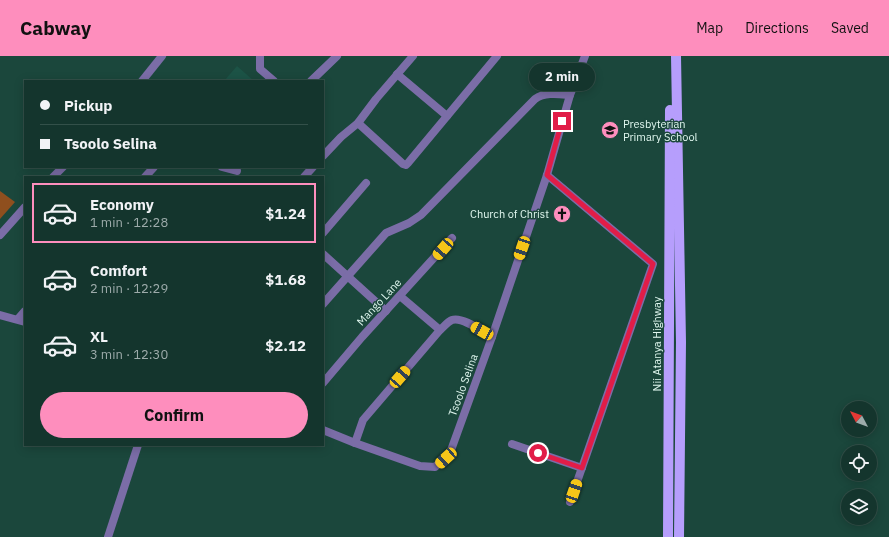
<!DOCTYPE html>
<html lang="en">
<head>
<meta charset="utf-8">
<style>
	body { margin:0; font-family:"IBM Plex Sans",sans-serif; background:#1d3d35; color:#f1f3f6; height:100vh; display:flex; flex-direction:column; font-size:15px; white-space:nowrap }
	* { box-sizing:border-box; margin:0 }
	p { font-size:13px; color:#9dabaa }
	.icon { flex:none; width:22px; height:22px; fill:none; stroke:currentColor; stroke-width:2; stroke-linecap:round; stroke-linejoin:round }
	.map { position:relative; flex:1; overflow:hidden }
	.drawer { position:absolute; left:24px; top:120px; width:300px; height:270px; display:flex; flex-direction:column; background:#14352d; border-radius:0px; box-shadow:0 2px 10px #0003,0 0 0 1px #335049 }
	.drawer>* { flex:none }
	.top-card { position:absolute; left:24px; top:24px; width:300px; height:88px; border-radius:0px; box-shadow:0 2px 10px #0003,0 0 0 1px #335049; display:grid; align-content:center; height:88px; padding:0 16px; background:#14352d }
	.needle { width:26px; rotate:311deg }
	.controls { position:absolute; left:841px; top:345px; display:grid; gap:8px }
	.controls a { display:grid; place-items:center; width:36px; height:36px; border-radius:50%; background:#14352d; box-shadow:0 2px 10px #0003,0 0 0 1px #335049; font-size:20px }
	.end { position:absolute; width:18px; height:18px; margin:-9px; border:5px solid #e11d48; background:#fff; box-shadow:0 0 0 2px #fff }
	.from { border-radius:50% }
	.bubble { position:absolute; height:28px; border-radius:14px; background:#14352d; box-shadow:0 2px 10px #0003,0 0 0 1px #335049; font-size:13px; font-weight:700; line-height:28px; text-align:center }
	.car { position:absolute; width:12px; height:24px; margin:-12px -6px; border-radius:5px; box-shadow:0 0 3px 1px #0007; background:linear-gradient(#f5c518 24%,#345 0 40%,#f5c518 0 76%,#345 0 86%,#f5c518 0) }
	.top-card b { display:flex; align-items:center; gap:14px; height:38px; font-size:15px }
	.top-card b+b { border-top:1px solid #335049 }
	.top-card i { width:10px; height:10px; background:#f1f3f6 }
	ul { padding:7px 0 0; list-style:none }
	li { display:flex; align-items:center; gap:12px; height:60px; margin:0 8px 6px; padding:0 8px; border:2px solid transparent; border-radius:0px }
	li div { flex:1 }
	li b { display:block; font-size:15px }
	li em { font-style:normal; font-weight:700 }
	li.current { border-color:#fe8ebd }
	li>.icon { width:36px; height:36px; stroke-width:1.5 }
	.button { display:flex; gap:8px; margin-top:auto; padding:8px 16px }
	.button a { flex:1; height:46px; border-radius:24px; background:#fe8ebd; color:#111; font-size:16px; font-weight:700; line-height:46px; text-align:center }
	header { display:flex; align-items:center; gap:24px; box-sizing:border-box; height:56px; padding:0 20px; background:#fe8ebd; color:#111 }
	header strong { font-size:19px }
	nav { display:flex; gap:22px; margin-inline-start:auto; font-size:14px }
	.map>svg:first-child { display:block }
	.built { fill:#1c5346 }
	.green { fill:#8f4f1e }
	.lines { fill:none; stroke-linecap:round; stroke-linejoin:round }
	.minor { stroke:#7b6da7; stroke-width:8 }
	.major { stroke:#b69efc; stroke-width:10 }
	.route { stroke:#e11d48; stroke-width:5 }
	.labels { text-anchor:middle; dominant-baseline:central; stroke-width:3; stroke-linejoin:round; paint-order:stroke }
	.poi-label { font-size:11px; fill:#e0f7ef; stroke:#1b473c; text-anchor:start }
	.street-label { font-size:11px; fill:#e0f7ef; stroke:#1b473c }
</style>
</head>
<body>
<header>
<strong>Cabway</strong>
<nav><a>Map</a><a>Directions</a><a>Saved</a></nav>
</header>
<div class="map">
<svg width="889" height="481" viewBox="0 0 889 481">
	<rect width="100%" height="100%" fill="#1b473c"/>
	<path class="built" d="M 237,10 L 254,25 L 224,25 Z"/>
	<path class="green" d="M 0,135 L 15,146 L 0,163 Z"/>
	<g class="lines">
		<g class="minor">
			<path d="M 260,0 L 260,13 L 274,25"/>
			<path d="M 397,18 L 447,60"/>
			<path d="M 142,25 L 162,0"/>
			<path d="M 311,25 L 337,0"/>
			<path d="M 358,67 L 403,108 L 406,109 L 408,107 L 497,0"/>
			<path d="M 323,100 L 341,81 L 358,67 L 376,43 L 413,0"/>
			<path d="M 222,111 L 237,115"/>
			<path d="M 547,119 L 653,208 L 570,446"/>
			<path d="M 53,121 L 63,111"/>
			<path d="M 145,121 L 154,111"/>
			<path d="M 304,121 L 313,111"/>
			<path d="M 323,177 L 366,127"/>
			<path d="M 0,179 L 25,151"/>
			<path d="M 323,198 L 386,255"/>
			<path d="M 400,240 L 440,274"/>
			<path d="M 323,248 L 386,177 L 409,167 L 421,159 L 535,43 C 545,36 558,38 570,39"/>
			<path d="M 0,259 L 25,266"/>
			<path d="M 18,263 L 25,255"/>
			<path d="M 323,327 L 362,281 L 452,182"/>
			<path d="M 323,374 L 355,387 L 420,410 L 435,411 L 450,397 L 492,281 L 547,119 L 570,39 L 585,0"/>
			<path d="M 355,387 L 363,364 L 440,274 C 444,271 447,266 452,264 C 462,260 483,276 492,281"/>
			<path d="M 512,388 L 582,412"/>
			<path d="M 108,481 L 138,389"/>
		</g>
		<g class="major">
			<path d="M 676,0 L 681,286 L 679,481"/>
			<path d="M 668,481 L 670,54"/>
		</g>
	</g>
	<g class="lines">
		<path class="route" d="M 538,397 L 582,412 L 653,208 L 547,119 L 562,65"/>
	</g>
	<defs>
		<symbol id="school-disc" viewBox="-11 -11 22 22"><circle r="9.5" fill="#fe8ebd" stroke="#1b473c"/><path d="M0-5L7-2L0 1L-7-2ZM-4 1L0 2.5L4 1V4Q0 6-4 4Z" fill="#111"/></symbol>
		<symbol id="church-disc" viewBox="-11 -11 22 22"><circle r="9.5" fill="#fe8ebd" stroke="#1b473c"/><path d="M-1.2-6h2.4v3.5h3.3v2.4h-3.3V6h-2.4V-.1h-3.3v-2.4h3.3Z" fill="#111"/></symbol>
	</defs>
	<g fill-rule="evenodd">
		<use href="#school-disc" x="600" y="64" width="20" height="20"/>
		<use href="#church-disc" x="552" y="148" width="20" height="20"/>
	</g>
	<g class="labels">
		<g class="poi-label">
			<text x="623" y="68">Presbyterian<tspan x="623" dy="13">Primary School</tspan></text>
			<text x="549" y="158" text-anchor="end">Church of Christ</text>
		</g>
		<g class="street-label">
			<text transform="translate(379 246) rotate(-47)">Mango Lane</text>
			<text transform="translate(657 288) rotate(-90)">Nii Atanya Highway</text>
			<text transform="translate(463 329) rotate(-70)">Tsoolo Selina</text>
		</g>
	</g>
</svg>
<div class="controls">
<a><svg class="needle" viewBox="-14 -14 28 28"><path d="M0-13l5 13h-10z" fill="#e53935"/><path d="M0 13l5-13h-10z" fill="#9dabaa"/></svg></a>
<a><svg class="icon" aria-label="locate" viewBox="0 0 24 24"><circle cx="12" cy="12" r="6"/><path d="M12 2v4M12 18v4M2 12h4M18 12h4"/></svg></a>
<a><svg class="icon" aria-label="layers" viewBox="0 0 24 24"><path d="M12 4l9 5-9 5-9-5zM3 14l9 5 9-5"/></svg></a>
</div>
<i class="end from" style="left:538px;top:397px"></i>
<i class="end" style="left:562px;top:65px"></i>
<div class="bubble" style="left:529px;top:7px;width:66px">2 min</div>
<i class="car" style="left:522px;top:192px;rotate:199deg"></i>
<i class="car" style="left:443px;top:193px;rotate:221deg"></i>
<i class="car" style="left:482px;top:275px;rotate:299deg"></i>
<i class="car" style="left:400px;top:321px;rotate:41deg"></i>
<i class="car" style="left:446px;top:402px;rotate:228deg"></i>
<i class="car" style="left:574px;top:435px;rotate:19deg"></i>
<div class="top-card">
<b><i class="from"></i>Pickup</b>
<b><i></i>Tsoolo Selina</b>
</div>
<section class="drawer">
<ul>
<li class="current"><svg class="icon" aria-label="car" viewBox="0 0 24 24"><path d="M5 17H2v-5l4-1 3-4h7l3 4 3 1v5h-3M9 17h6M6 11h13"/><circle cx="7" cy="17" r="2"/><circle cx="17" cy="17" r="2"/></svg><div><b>Economy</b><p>1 min · 12:28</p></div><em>$1.24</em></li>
<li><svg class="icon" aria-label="car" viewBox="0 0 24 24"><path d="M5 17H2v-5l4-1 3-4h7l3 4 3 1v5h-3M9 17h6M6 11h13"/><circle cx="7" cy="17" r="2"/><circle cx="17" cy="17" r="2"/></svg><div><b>Comfort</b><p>2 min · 12:29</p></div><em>$1.68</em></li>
<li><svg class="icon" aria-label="car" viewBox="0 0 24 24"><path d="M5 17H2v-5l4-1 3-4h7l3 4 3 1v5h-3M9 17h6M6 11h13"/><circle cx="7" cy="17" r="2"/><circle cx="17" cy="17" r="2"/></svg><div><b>XL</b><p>3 min · 12:30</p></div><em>$2.12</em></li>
</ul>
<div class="button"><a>Confirm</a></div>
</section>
</div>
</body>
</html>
